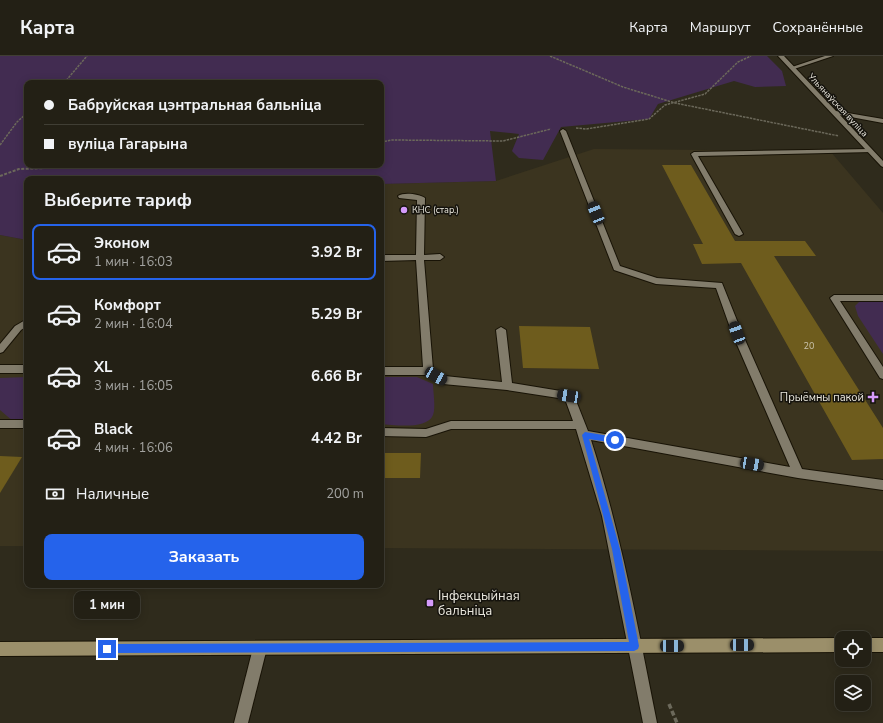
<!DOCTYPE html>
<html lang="ru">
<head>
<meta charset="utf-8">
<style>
	body { margin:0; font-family:"Nunito Sans",sans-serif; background:#2f2d22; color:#f1f3f6; height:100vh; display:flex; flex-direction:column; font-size:15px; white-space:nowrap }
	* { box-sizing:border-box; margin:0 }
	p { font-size:13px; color:#a3a3a0 }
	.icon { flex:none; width:22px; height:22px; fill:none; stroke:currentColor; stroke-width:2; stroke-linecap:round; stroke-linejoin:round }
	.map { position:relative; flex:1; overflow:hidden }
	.sheet { position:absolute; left:24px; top:120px; width:360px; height:412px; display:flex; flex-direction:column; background:#232015; border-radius:8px; box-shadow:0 2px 10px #0003,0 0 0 1px #403e34 }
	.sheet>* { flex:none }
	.hud { position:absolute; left:24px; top:24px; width:360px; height:88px; border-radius:8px; box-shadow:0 2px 10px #0003,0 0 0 1px #403e34; display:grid; align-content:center; height:88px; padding:0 20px; background:#232015 }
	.tools { position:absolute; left:835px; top:575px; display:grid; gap:8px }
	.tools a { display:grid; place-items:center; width:36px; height:36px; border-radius:8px; background:#232015; box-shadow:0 2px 10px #0003,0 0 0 1px #403e34; font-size:20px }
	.end { position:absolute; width:18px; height:18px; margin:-9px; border:5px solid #2563eb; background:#fff; box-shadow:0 0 0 2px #fff }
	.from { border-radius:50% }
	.bubble { position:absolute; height:28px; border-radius:8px; background:#232015; box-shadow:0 2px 10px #0003,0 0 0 1px #403e34; font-size:13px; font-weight:700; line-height:28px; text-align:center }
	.car { position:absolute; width:12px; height:24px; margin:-12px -6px; border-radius:5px; box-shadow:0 0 3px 1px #0007; background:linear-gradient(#222 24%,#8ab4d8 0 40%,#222 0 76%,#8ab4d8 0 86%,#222 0) }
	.hud b { display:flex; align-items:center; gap:14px; height:38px; font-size:15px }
	.hud b+b { border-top:1px solid #403e34 }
	.hud i { width:10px; height:10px; background:#f1f3f6 }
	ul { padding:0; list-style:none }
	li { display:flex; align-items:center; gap:12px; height:56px; margin:0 8px 6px; padding:0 12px; border:2px solid transparent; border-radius:8px }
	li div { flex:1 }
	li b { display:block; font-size:15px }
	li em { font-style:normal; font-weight:700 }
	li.on { border-color:#2563eb }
	li>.icon { width:36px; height:36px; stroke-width:1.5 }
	h2 { padding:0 20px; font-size:18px; line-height:48px }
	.pay { display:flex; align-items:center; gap:10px; height:44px; padding:0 20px; font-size:15px }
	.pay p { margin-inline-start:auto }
	.cta { display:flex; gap:8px; margin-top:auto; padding:8px 20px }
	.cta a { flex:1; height:46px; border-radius:8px; background:#2563eb; color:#fff; font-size:16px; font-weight:700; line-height:46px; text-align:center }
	header { display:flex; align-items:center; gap:24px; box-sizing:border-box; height:56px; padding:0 20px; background:#232015; border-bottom:1px solid #403e34 }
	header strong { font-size:19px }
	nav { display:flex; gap:22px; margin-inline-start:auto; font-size:14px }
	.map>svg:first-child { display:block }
	.built { fill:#3b341f }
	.green { fill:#422c51; fill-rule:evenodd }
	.building { fill:#6e5c1d }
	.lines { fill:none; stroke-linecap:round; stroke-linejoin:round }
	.lane-casing { stroke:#181306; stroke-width:2 }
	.street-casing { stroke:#181306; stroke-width:2 }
	.secondary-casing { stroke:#181306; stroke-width:2 }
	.path-far2 { stroke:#6c695b; stroke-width:1.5; stroke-dasharray:2.5 1; stroke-linecap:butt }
	.path-far1 { stroke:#6c695b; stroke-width:2; stroke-dasharray:3 1.5; stroke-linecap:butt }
	.path { stroke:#6c695b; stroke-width:3.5; stroke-dasharray:5 2.5; stroke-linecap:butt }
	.lane { fill:#827c6b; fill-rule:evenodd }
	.street { fill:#827c6b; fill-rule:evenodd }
	.secondary { fill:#9b8f6a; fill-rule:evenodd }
	.route { fill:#2563eb }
	.poi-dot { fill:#d59bfb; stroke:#15130d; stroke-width:1.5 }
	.labels { text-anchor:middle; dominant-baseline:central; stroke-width:3; stroke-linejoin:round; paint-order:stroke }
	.far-street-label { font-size:9px; fill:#eae7dd; stroke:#15130d }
	.far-poi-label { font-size:9px; fill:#eae7dd; stroke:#15130d; text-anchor:start }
	.number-label { font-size:9px; fill:#cbc4ad }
	.poi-label { font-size:11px; fill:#eae7dd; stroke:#15130d; text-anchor:end }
	.near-poi-label { font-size:13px; fill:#eae7dd; stroke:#15130d; text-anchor:start }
</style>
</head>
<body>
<header>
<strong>Карта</strong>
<nav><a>Карта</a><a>Маршрут</a><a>Сохранённые</a></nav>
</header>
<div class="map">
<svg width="883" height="667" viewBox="0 0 883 667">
	<rect width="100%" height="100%" fill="#2f2b1c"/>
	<g class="built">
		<path d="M 594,93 L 830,95 L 883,157 L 883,495 L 381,492 L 381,128 L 496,125 Z"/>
		<path d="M 0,179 L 27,184 L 27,490 L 0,490 Z"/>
	</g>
	<g class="green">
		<path d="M 0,0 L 767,0 L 782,15 L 786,30 L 755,31 L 734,25 L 658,48 L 649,63 L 561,71 L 543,104 L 519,102 L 512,95 L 519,78 L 490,75 L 496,125 L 381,128 L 381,123 L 27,123 L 27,184 L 0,179 ZM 27,27 L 381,27 L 381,109 L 27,109 Z"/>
		<path d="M 859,246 L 883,246 L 883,298 L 858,260 L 855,250 Z"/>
		<path d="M 27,321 L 27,367 L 14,366 L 0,354 L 0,322 Z"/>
		<path d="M 381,321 L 417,321 L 433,328 C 433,335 436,352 433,359 C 427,374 394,369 381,368 Z"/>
	</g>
	<g class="building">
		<path d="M 662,109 L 691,109 L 735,185 L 805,185 L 816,200 L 774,200 L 883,372 L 883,403 L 852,404 L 741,207 L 702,208 L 693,188 L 703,188 Z"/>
		<path d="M 519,270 L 590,271 L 599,313 L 523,312 Z"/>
		<path d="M 381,397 L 421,397 L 420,422 L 381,422 Z"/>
		<path d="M 0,400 L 22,401 L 0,437 Z"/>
	</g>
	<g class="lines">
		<defs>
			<g id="lane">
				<path d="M 825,0 L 833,0 L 794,13 L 789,12 Z"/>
				<path d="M 563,73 L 566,75 L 620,210 L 657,222 L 722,227 L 742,277 L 802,413 L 883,424 L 883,434 L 798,422 L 591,384 C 621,477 638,572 657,667 L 643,667 L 602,460 L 576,373 L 451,373 L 426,381 L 381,380 L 381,372 L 426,373 L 451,365 L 573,365 L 565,343 L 507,334 L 443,328 L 426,319 L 381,319 L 381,311 L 423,311 L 416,204 L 381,205 L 381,199 L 416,199 L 417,144 L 399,142 L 398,140 C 404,136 419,138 425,142 L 424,199 L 440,198 L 444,201 L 440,204 L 424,204 L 433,313 L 445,320 L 502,326 L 496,274 L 501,271 L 506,274 L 512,327 L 573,337 L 588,375 L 790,411 L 732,277 L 716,232 L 656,228 L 614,214 L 560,75 Z"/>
				<path d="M 870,93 L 873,95 L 872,96 L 698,100 L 743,178 L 739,180 L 735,178 L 691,98 L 694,96 Z"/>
				<path d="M 834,239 L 883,239 L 883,245 L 840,245 L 883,311 L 883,323 L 880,322 L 830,242 Z"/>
				<path d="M 27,263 L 27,270 L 21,274 L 3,296 L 0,297 L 0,288 L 15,270 Z"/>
				<rect x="0" y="309" width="27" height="8"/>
				<rect x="0" y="364" width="27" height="8"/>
				<path d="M 260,585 L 265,587 L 267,592 L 248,667 L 234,667 L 253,592 L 255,587 Z"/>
			</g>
			<path id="street" d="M 778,0 L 784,0 L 836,55 L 883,63 L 883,67 L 840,59 L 883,105 L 883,111 L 881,110 Z"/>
			<g id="secondary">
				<path d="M 842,582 L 842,596 L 0,600 L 0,586 Z"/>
				<rect x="864" y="582" width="19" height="14"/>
			</g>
		</defs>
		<use href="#lane" class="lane-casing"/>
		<use href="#street" class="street-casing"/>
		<use href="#secondary" class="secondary-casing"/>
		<g class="path-far2">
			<path d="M 550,0 L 623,31 L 675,47 L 839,80"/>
			<path d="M 64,27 L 87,0"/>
			<path d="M 576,72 L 586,73 L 649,63 L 665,49 L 705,38 L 738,6 L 751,0"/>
			<path d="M 381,86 L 392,84 L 503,85 L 551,73"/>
			<path d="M 0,89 L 17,66 L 27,57"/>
		</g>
		<path class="path-far1" d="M 0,120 L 19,113 L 127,109"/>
		<path class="path" d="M 669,648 L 677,667"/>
		<use href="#lane" class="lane"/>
		<use href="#street" class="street"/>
		<use href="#secondary" class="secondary"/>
	</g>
	<path class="route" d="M 585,376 L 615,381 L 619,384 L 615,387 L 589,383 L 620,493 L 639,590 L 638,593 L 634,595 L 107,597 L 104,596 L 103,593 L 104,590 L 107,588 L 629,586 L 612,493 L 582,379 Z"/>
	<g class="poi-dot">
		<circle cx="404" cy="154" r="4"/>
		<path d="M871 335h4v4h4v4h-4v4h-4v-4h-4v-4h4z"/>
		<rect x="426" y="543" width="8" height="8" rx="2"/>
	</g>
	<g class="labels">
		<g class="far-street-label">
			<text transform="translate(838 49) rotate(47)">Ульянаўская вуліца</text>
		</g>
		<g class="far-poi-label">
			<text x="412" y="154">КНС (стар.)</text>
		</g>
		<g class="number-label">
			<text x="809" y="290">20</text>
		</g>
		<g class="poi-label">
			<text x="864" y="341">Прыёмны пакой</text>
		</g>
		<g class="near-poi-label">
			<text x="438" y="540">Інфекцыйная<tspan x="438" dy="15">бальніца</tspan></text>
		</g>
	</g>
</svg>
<div class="tools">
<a><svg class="icon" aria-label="locate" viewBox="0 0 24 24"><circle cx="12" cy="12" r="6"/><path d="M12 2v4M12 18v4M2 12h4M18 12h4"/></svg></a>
<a><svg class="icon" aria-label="layers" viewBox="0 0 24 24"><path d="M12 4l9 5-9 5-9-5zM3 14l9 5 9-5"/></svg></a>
</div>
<i class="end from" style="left:615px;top:384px"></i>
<i class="end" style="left:107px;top:593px"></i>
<div class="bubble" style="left:74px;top:535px;width:66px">1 мин</div>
<i class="car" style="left:596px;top:157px;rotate:338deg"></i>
<i class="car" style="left:737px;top:277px;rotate:340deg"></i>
<i class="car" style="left:436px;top:320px;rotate:120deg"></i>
<i class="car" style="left:569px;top:340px;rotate:279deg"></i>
<i class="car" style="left:752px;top:408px;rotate:100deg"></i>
<i class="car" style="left:742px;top:589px;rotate:90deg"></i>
<i class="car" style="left:672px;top:590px;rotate:90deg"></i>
<div class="hud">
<b><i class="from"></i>Бабруйская цэнтральная бальніца</b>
<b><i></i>вуліца Гагарына</b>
</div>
<section class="sheet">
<h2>Выберите тариф</h2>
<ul>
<li class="on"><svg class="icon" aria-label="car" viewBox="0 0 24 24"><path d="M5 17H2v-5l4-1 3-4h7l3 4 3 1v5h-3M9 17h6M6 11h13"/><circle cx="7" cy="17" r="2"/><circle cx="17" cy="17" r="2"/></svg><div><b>Эконом</b><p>1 мин · 16:03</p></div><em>3.92 Br</em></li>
<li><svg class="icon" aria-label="car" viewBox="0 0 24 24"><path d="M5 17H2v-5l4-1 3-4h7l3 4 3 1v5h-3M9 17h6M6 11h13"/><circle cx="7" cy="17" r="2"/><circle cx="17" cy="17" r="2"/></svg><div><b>Комфорт</b><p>2 мин · 16:04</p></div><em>5.29 Br</em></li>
<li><svg class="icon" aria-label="car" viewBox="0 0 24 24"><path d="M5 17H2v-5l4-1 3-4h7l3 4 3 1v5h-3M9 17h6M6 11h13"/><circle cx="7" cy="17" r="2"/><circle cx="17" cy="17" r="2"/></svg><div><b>XL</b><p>3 мин · 16:05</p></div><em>6.66 Br</em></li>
<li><svg class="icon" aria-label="car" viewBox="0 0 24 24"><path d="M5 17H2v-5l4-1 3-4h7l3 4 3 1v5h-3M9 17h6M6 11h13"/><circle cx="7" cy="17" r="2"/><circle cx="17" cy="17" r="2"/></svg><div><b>Black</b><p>4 мин · 16:06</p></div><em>4.42 Br</em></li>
</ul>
<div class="pay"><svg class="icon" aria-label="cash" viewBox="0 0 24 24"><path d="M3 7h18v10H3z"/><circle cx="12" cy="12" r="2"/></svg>Наличные<p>200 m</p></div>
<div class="cta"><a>Заказать</a></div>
</section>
</div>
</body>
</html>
